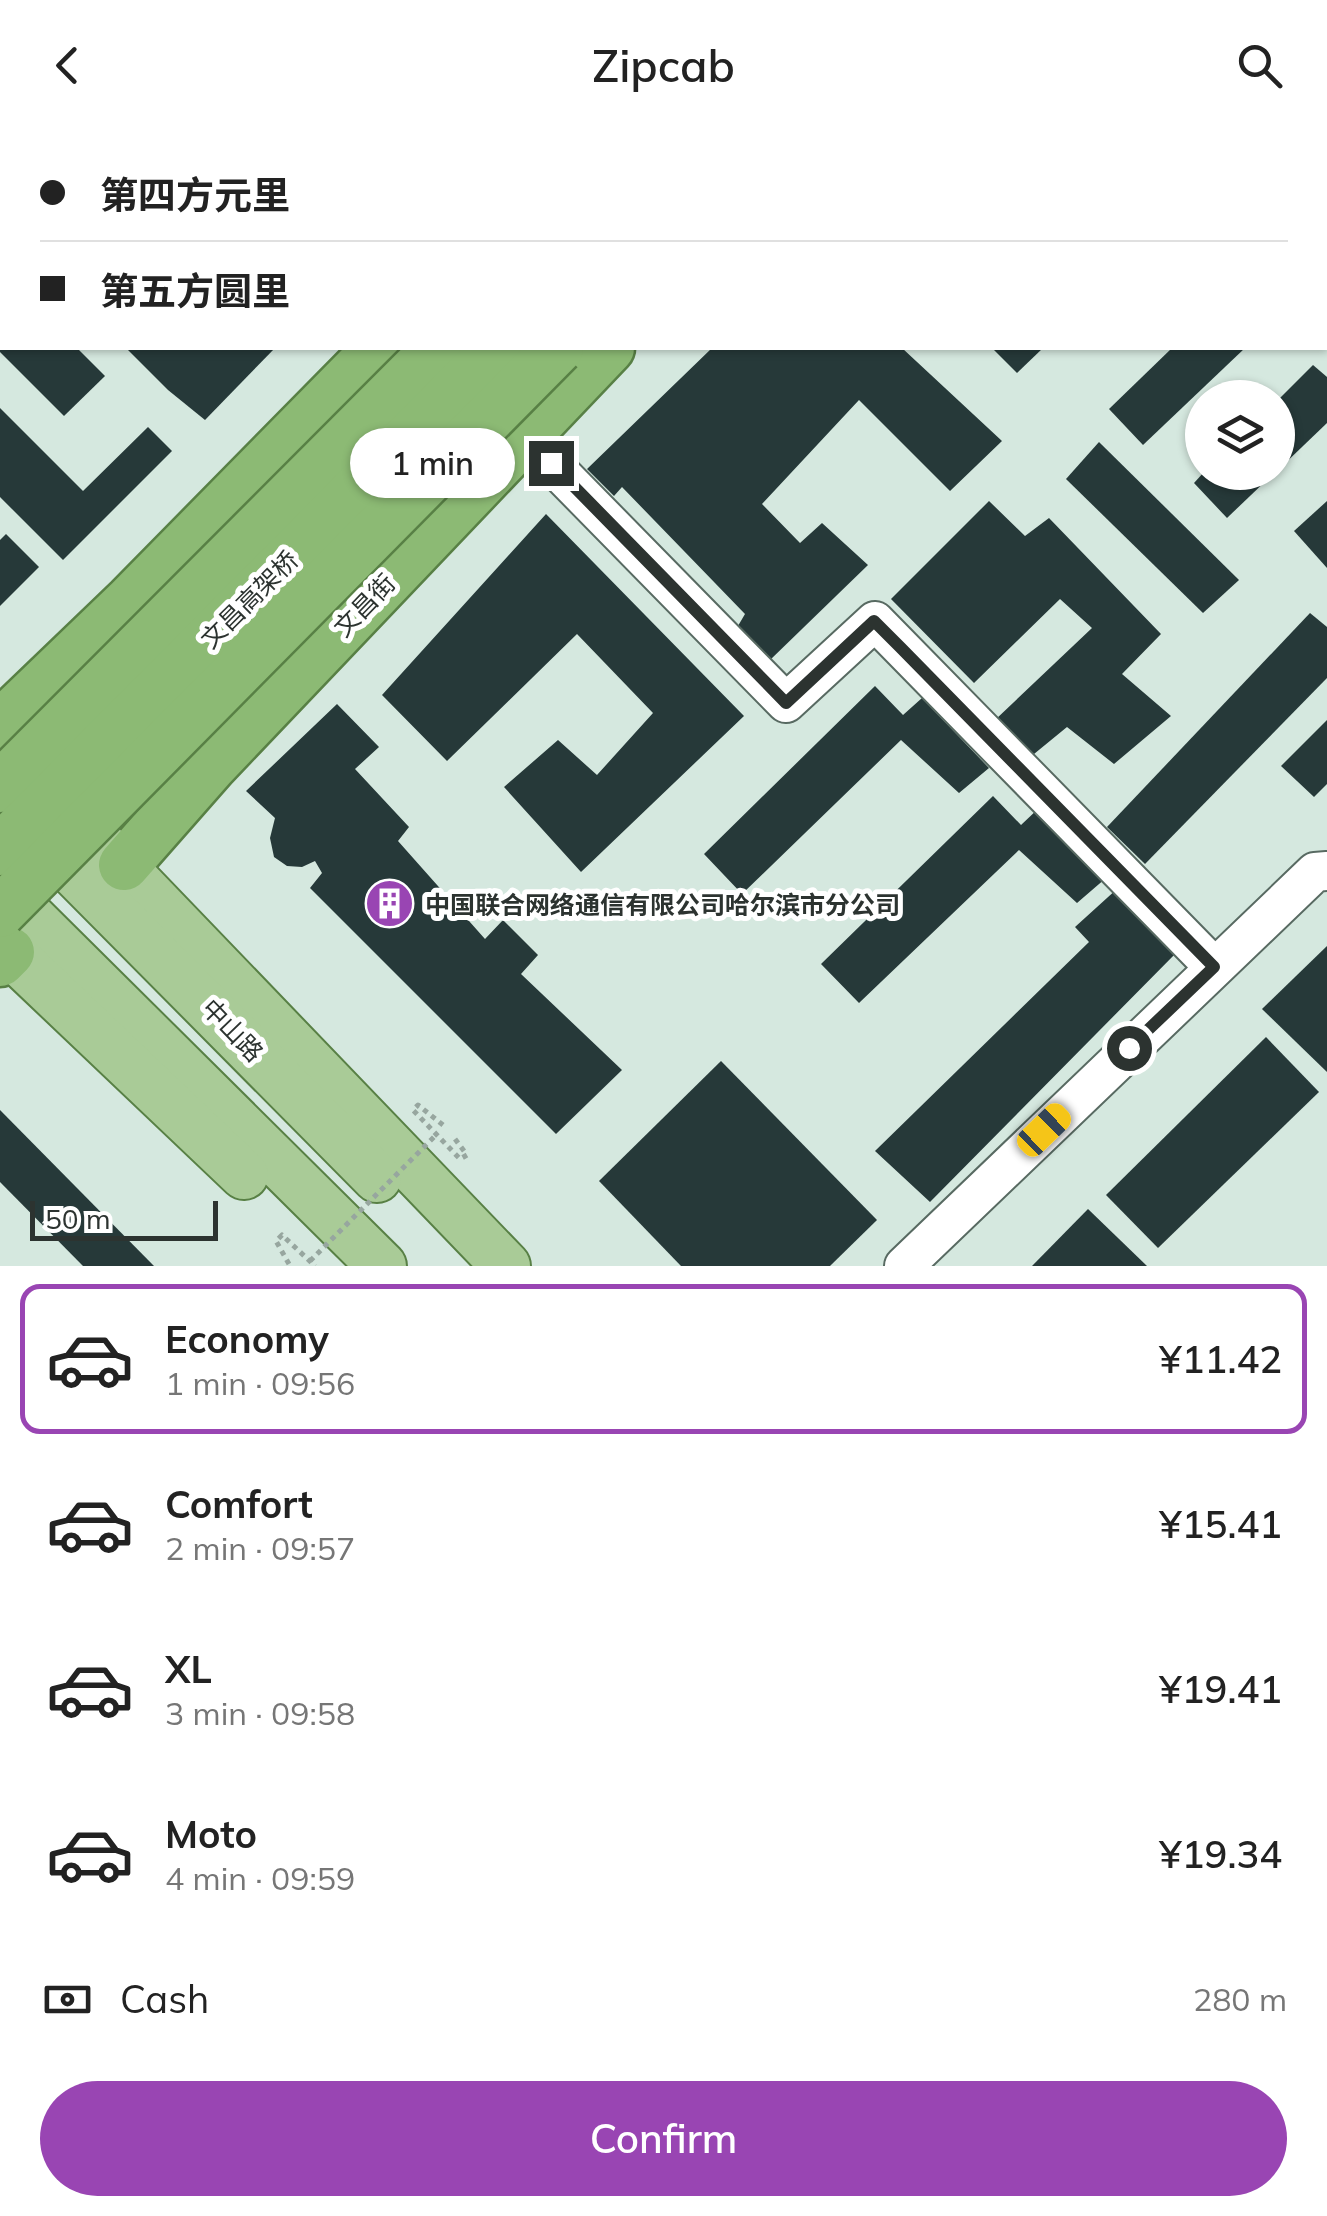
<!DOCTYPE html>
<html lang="en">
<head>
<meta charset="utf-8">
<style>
	body { margin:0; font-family:Mulish,"Noto Sans SC",sans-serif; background:#f2f2f2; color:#222; height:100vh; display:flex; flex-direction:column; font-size:38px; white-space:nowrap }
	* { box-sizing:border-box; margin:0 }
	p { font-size:32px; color:#767676 }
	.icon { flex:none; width:55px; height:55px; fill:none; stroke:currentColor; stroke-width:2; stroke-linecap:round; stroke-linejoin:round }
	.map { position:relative; height:1136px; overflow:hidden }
	.side { display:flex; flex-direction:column; background:#fff; flex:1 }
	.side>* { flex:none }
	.hud { position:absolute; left:0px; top:0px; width:1328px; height:220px; box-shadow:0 2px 8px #0004; display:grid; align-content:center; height:220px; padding:0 40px; background:#fff }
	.fabs { position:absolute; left:1185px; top:250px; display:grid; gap:20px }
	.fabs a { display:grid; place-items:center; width:110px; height:110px; border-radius:50%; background:#fff; box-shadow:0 2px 8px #0004; font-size:50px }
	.scale { position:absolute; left:30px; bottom:25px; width:188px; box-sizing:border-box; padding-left:10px; border:5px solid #2c3330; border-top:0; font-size:28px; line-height:35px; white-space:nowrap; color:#2c3330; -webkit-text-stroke:8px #fff; paint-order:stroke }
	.end { position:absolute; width:45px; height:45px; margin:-22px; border:12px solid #2c3330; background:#fff; box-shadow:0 0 0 5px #fff }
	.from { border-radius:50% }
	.bubble { position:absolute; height:70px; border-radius:35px; background:#fff; box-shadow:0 2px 8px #0004; font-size:32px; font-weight:600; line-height:70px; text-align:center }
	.car { position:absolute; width:30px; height:60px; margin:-30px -15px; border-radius:12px; box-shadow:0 0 8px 2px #0007; background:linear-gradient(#f5c518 24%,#345 0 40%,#f5c518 0 76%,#345 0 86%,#f5c518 0) }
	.hud b { display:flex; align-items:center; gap:35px; height:95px; font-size:38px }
	.hud b+b { border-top:2px solid #e0e0e0 }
	.hud i { width:25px; height:25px; background:#222 }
	ul { padding:18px 0 0; list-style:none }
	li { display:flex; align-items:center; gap:30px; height:150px; margin:0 20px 15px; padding:0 20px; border:5px solid transparent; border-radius:20px }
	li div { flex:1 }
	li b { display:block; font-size:38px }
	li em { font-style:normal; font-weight:600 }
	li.selected { border-color:#9945b3 }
	li>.icon { width:90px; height:90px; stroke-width:1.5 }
	.pay { display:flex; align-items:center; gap:25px; height:110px; padding:0 40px; font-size:38px }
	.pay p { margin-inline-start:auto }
	.button { display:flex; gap:20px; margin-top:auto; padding:20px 40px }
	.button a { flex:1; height:115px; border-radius:60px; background:#9945b3; color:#fff; font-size:40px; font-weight:600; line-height:115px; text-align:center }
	header { display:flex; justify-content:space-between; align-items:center; height:130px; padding:0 40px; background:#fff; font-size:45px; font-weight:600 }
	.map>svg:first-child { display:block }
	.building { fill:#263939 }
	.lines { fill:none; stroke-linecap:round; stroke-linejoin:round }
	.tertiary-casing { stroke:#586a62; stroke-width:42 }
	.primary-casing { stroke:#588045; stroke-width:52 }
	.trunk-casing { stroke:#588045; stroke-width:55 }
	.path { stroke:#97a69f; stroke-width:5; stroke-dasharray:5 5; stroke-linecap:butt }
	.tertiary { stroke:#fff; stroke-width:38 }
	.primary { stroke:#a9cb97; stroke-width:48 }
	.trunk { stroke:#8cba74; stroke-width:50 }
	.trunk-bridge-casing { stroke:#588045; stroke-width:55; stroke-linecap:butt }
	.path-bridge { stroke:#97a69f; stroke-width:5; stroke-dasharray:5 5; stroke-linecap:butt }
	.trunk-bridge { stroke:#8cba74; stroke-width:50 }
	.route { stroke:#2c3330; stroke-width:12 }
	.labels { text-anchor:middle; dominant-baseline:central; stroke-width:10; stroke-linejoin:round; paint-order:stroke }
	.street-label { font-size:25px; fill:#2c3330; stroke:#fff }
	.poi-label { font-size:25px; font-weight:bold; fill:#2c3330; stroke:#fff; text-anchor:start }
</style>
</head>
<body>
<header><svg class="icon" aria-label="back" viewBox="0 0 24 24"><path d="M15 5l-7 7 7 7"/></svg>Zipcab<svg class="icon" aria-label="search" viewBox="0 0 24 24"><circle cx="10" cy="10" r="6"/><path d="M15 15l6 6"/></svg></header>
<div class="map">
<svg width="1327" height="1136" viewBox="0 0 1327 1136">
	<rect width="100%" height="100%" fill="#d5e8df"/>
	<g class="building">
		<path d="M 0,218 L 77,218 L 105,246 L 64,286 L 0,222 Z"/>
		<path d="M 126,218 L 275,218 L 205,290 L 168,260 Z"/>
		<path d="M 712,218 L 902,218 L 1002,311 L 950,361 L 859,270 L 762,374 L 800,413 L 822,393 L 868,435 L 769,531 L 735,501 L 745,484 L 622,357 L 614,366 L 587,339 Z"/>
		<path d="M 992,218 L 1043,218 L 1017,243 Z"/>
		<path d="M 1172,218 L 1245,218 L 1143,315 L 1109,279 Z"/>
		<path d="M 1313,235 L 1327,247 L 1327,293 L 1278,340 L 1278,270 Z"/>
		<path d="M 0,278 L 83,361 L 148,297 L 172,321 L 63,430 L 0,367 Z"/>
		<path d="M 1099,312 L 1239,450 L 1203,483 L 1066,349 Z"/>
		<path d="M 1204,342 L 1275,342 L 1227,388 L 1194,353 Z"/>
		<path d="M 989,371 L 1025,406 L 1049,388 L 1161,504 L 1122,544 L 1171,586 L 1114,634 L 1067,597 L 1034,624 L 995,590 L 1092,498 L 1060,469 L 974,553 L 891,469 Z"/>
		<path d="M 1327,371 L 1327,438 L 1294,401 Z"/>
		<path d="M 546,384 L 744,586 L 581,742 L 504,657 L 558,610 L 597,645 L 653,583 L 577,504 L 447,631 L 382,565 Z"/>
		<path d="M 6,404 L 39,437 L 0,476 L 0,410 Z"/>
		<path d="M 1310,483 L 1327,497 L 1327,548 L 1145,734 L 1107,697 Z"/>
		<path d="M 875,556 L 903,585 L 922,568 L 989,638 L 959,663 L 901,610 L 742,764 L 704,724 Z"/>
		<path d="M 337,574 L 379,617 L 355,639 L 409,697 L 398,711 L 485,809 L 503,790 L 538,825 L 521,844 L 622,940 L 556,1004 L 310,758 L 322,743 L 315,731 L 302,737 L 287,736 L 274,727 L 270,708 L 275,688 L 246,661 Z"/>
		<path d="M 1327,590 L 1327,654 L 1314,667 L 1281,636 Z"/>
		<path d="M 993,666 L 1021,695 L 1040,677 L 1106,748 L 1077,773 L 1019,720 L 859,873 L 821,834 Z"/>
		<path d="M 1118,758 L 1178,821 L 930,1072 L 875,1021 L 1089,812 L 1075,797 Z"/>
		<path d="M 1327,816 L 1327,942 L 1262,879 Z"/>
		<path d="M 1266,907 L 1319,962 L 1158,1118 L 1106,1065 Z"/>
		<path d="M 721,931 L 877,1090 L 830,1136 L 681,1136 L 599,1051 Z"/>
		<path d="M 0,980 L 154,1136 L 83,1136 L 0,1052 Z"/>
		<path d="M 1088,1079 L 1147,1136 L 1032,1136 Z"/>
	</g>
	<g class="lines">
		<defs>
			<g id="tertiary">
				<path d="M 525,307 L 786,573 L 875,491 L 1214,837"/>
				<path d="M 904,1136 L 1315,742 L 1327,741"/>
			</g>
			<g id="primary">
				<path d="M 58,670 L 506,1136"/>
				<path d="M 30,698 L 377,1048"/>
				<path d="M 0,757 L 382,1136"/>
				<path d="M 0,813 L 244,1045"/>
			</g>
			<g id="trunk">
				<path d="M 546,2 L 548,0"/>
				<path d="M 591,2 L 593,0"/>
				<path d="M 653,2 L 655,0"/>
				<path d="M 711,2 L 713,0"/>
				<path d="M 771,2 L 773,0"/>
				<path d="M 821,2 L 823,0"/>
				<path d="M 0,596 L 130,471 L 379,218"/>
				<path d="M 124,735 L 211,636 L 609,218"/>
				<path d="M 0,831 L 9,822"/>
			</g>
		</defs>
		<use href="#tertiary" class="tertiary-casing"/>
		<use href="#primary" class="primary-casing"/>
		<use href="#trunk" class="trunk-casing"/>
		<g class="path">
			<path d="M 443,995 L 418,975 L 413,980 L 460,1029 L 467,1025 L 452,1005"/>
			<path d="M 289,1134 L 276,1111 L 282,1105 L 315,1136"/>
		</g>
		<use href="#tertiary" class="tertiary"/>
		<use href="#primary" class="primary"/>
		<use href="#trunk" class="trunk"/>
		<defs>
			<g id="trunk-bridge">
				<path d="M 0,657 L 438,218"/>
				<path d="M 0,720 L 498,218"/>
				<path d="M 0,782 L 558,218"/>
			</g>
		</defs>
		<use href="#trunk-bridge" class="trunk-bridge-casing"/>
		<path class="path-bridge" d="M 310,1131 L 436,1005"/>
		<use href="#trunk-bridge" class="trunk-bridge"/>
	</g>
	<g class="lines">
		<path class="route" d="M 551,333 L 786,573 L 874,491 L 901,518 L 1214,837 L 1129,918"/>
	</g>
	<defs>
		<symbol id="building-disc" viewBox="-11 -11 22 22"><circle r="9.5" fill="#9945b3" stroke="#fff"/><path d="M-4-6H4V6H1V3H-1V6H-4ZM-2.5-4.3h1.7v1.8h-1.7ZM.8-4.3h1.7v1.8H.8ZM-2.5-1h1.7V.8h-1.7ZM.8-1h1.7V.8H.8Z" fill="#fff"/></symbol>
	</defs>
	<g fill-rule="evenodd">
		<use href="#building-disc" x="362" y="746" width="55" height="55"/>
	</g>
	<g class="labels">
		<g class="street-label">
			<text transform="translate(249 469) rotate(-45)">文昌高架桥</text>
			<text transform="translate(364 475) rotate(-46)">文昌街</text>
			<text transform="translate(233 900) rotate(46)">中山路</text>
		</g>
		<g class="poi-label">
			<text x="425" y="774">中国联合网络通信有限公司哈尔滨市分公司</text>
		</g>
	</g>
</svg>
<div class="fabs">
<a><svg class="icon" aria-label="layers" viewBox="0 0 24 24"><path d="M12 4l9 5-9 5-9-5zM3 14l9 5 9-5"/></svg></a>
</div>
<div class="scale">50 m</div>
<i class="end from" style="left:1129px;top:918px"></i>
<i class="end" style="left:551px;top:333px"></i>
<div class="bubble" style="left:350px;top:298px;width:165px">1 min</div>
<i class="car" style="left:1044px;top:1000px;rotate:46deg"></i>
<div class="hud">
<b><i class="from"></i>第四方元里</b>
<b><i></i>第五方圆里</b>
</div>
</div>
<section class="side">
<ul>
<li class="selected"><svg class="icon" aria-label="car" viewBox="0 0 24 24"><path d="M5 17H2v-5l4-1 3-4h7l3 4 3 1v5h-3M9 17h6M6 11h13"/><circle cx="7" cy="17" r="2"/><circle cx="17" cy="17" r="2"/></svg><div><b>Economy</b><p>1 min · 09:56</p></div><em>¥11.42</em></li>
<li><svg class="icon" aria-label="car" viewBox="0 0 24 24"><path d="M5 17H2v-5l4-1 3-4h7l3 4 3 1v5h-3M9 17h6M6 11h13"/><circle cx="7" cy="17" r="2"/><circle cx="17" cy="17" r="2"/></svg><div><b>Comfort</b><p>2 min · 09:57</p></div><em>¥15.41</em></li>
<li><svg class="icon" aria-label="car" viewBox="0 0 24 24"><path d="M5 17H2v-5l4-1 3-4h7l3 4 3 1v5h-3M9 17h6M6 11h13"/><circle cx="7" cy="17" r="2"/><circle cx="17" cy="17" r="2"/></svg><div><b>XL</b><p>3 min · 09:58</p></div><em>¥19.41</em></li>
<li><svg class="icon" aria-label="car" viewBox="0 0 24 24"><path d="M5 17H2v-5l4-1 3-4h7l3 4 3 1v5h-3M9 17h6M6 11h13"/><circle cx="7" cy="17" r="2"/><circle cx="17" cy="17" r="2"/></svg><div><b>Moto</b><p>4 min · 09:59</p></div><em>¥19.34</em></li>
</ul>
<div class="pay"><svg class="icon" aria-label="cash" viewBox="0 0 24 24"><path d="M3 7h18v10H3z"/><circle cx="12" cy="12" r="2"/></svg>Cash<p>280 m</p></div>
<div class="button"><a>Confirm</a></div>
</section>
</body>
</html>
